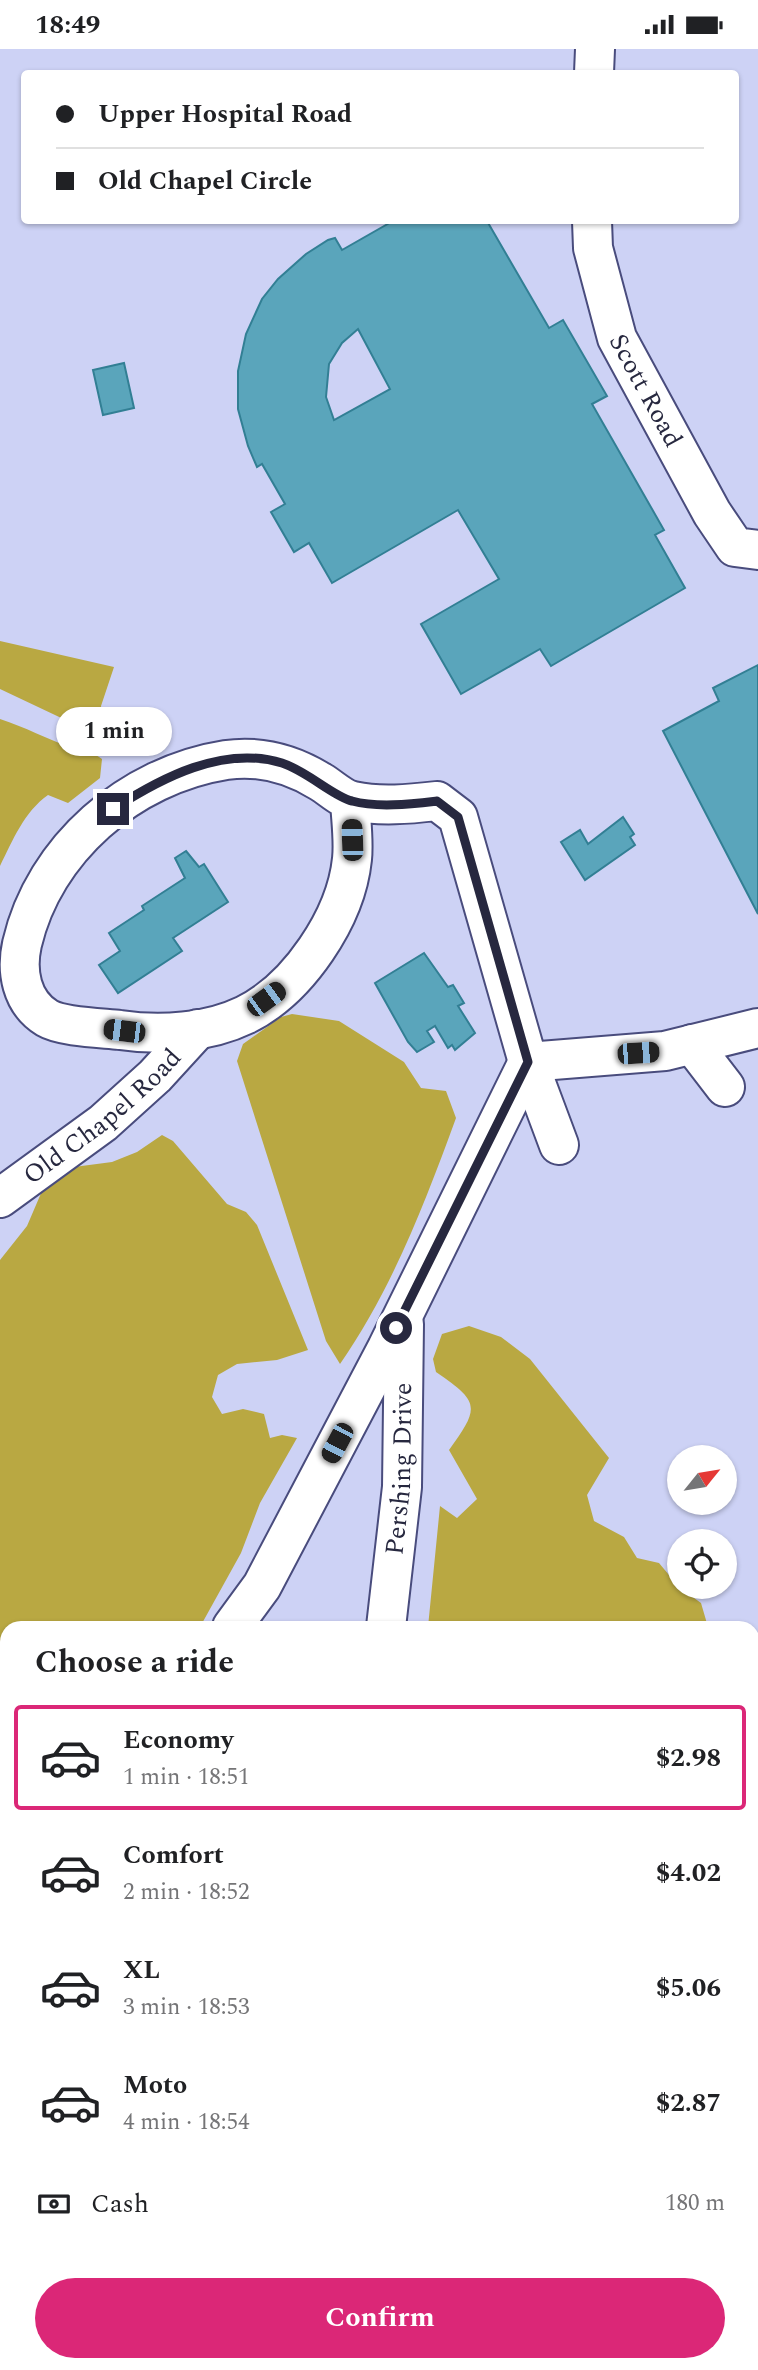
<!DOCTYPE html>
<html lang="en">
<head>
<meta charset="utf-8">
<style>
	body { margin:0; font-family:Spectral,serif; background:#f6f6f6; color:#202124; height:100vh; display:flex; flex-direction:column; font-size:26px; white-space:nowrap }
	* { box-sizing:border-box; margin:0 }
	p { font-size:23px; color:#757577 }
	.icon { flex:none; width:38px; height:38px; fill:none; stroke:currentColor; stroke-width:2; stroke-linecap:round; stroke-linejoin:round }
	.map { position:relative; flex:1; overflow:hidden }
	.sheet { position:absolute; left:0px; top:1572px; width:760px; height:751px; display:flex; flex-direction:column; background:#fff; border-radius:21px 21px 0 0; box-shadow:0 2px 5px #0004 }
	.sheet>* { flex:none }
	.hud { position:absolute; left:21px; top:21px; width:718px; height:154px; border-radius:7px; box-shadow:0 2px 5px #0004; display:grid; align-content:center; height:154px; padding:0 35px; background:#fff }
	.needle { width:46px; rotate:60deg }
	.buttons { position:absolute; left:667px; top:1396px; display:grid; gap:14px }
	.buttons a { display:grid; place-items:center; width:70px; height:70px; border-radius:50%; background:#fff; box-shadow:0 2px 5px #0004; font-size:35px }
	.end { position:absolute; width:32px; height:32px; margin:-16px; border:9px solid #27283f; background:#fff; box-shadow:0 0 0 4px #fff }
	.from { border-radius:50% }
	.bubble { position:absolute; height:49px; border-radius:24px; background:#fff; box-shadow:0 2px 5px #0004; font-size:23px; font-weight:700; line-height:49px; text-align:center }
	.car { position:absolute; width:21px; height:42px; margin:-21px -10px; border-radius:9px; box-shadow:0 0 5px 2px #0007; background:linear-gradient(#222 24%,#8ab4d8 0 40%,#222 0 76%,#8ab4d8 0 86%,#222 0) }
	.hud b { display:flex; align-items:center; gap:24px; height:66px; font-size:26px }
	.hud b+b { border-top:2px solid #e0e0e0 }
	.hud i { width:18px; height:18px; background:#202124 }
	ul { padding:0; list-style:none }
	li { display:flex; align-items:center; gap:21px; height:105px; margin:0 14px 10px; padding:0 21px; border:4px solid transparent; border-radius:7px }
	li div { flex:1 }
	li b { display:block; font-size:26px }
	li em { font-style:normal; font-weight:700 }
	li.on { border-color:#db2777 }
	li>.icon { width:63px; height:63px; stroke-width:1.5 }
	h2 { padding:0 35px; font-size:32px; line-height:84px }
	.pay { display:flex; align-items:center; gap:18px; height:77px; padding:0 35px; font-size:26px }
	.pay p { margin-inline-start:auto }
	.cta { display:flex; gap:14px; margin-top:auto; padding:14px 35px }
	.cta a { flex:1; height:80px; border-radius:42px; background:#db2777; color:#fff; font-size:28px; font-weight:700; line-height:80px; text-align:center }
	.status { display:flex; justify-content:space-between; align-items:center; height:49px; padding:0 35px; background:#fff; direction:ltr }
	.status svg { height:19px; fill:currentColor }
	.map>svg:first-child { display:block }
	.green { fill:#b9a842 }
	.building { fill:#5aa5bb; stroke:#327f94; stroke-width:2; fill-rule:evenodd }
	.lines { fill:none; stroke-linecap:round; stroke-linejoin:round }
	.minor-casing { stroke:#494c7d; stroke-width:42 }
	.major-casing { stroke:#494c7d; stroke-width:42 }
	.minor { stroke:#fff; stroke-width:38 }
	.major { stroke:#fff; stroke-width:38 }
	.route { stroke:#27283f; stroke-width:9 }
	.labels { text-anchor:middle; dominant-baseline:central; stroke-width:5; stroke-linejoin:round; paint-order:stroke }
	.street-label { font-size:26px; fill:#27283f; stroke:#f4f5fb }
</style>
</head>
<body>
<div class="status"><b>18:49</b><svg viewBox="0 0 49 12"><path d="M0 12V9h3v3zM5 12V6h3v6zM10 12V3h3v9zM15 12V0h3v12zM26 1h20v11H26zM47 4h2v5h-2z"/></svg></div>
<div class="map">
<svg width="758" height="2321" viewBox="0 0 758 2321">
	<rect width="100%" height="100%" fill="#cdd2f5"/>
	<g class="green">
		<path d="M 0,592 L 114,618 L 101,657 L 103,682 L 74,675 L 0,640 Z"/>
		<path d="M 0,670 C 25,678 47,690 72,699 C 84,704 92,702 102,710 L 100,729 L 68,754 L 48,746 C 24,763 13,791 0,817 Z"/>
		<path d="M 292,965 L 339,972 L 404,1013 L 421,1039 L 446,1042 L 456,1069 C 425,1154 392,1240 340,1315 L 326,1292 L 237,1012 L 243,995 L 281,968 Z"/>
		<path d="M 162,1086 L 173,1092 L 227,1155 L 246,1163 L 257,1176 L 308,1301 L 277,1311 L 237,1315 L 218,1326 L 212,1348 L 222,1365 L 243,1360 L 264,1365 L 270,1389 L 282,1386 L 297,1389 L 260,1454 L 241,1504 L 200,1578 L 7,1578 L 7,1713 L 0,1714 L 0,1211 L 27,1177 L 45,1135 L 74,1118 L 112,1113 L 137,1103 Z"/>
		<path d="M 469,1277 L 501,1288 L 530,1310 L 609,1409 L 587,1446 L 594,1472 L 624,1488 L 637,1509 L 659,1514 L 679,1538 L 701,1554 L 708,1578 L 428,1578 L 440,1457 L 457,1469 L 477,1450 L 449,1401 C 480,1358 480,1353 436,1323 L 433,1310 L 442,1285 Z"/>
		<path d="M 7,1767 L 7,2035 L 0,2038 L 0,1768 Z"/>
		<path d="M 758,1946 L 758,2183 L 753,2190 L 752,1953 Z"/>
		<path d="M 465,2315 L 649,2315 L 644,2321 L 460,2321 Z"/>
	</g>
	<g class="building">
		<path d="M 393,172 L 487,172 L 549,279 L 563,271 L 607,347 L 592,355 L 664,481 L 655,486 L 685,539 L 551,617 L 540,600 L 461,645 L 421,575 L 499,530 L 458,461 L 332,534 L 309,494 L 294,503 L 271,463 L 285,455 L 262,415 L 257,418 L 248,397 L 238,360 L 238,322 L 246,285 L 262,250 L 278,230 L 306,205 L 328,191 L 335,189 L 342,201 ZM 358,280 L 390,340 L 334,371 L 326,348 L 329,315 L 342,294 Z"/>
		<path d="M 124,314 L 134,359 L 103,366 L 93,321 Z"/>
		<path d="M 758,616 L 758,865 L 663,682 L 719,652 L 713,639 Z"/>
		<path d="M 623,768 L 634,785 L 630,788 L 635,796 L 585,831 L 561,793 L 580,781 L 588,795 Z"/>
		<path d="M 186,802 L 199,818 L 204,815 L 228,853 L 173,889 L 182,902 L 118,944 L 99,916 L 120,902 L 109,884 L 144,861 L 142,857 L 185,829 L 175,809 Z"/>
		<path d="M 424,904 L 448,938 L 453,936 L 464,954 L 458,957 L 475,984 L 455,1001 L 452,996 L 448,999 L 435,977 L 427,982 L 434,993 L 417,1003 L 408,993 L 375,934 Z"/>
		<path d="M 7,2101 L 7,2162 L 4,2163 L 7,2169 L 7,2315 L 28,2315 L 19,2321 L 0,2321 L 0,2105 Z"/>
		<path d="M 754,2278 L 758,2281 L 758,2321 L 721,2321 L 725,2315 L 752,2315 Z"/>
	</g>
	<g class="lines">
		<defs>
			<g id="minor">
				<path d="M 594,24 L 595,0"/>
				<path id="s1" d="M 592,172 L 593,199 L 617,289 L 712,464 L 735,498 L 758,501"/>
				<path d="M 350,752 C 351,771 354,792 352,810 C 346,869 298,940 245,966 C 208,984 160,987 120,981 C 102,979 62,978 47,969 C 21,953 16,922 22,895 C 44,800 130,726 226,711 C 261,706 292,715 321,733 C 331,739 342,750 353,752 C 380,758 410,755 437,752 L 458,768 L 528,1013 L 559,1096"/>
				<path d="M 692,995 L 725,1038"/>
				<path d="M 528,1013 L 665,1002 L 758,979"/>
				<path id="s2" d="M 0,1149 L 103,1074 L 155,1027 L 198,980"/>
				<path d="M 232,1578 L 262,1537 L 387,1299 L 528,1013"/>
				<path id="s3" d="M 386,1578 L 402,1438 L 404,1275"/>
				<path d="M 0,1736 L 7,1734"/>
				<path d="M 0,2072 L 7,2068"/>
				<path d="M 212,2321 L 217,2315"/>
			</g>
			<g id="major">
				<path d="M 752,1756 L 758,1749"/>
				<path d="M 752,1862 L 758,1855"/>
				<path d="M 326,2321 L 330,2315"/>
				<path d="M 406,2321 L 410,2315"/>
			</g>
		</defs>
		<use href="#minor" class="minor-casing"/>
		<use href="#major" class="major-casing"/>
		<use href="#minor" class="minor"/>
		<use href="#major" class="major"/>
	</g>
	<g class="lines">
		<path class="route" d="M 113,760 C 161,729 223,696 282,714 C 307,722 334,748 352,752 C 378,759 411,755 437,752 L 458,768 L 528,1013 L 396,1279"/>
	</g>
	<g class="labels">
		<g class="street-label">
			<text stroke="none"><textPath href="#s1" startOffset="180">Scott Road</textPath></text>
			<text stroke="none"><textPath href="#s2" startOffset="131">Old Chapel Road</textPath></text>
			<text stroke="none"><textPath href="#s3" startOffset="159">Pershing Drive</textPath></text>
		</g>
	</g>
</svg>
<div class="buttons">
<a><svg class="needle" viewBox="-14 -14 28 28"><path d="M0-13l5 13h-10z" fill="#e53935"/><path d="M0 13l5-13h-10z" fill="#757577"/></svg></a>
<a><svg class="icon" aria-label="locate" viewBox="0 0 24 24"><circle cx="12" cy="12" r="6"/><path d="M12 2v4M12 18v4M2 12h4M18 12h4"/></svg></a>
</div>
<i class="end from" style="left:396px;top:1279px"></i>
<i class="end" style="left:113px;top:760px"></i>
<div class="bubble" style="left:56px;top:658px;width:116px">1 min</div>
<i class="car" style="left:352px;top:791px;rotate:358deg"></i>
<i class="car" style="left:266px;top:950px;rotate:54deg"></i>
<i class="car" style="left:124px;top:982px;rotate:277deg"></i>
<i class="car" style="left:638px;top:1004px;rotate:86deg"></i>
<i class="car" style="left:337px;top:1394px;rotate:208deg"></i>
<div class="hud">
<b><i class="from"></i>Upper Hospital Road</b>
<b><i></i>Old Chapel Circle</b>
</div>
<section class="sheet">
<h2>Choose a ride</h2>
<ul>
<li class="on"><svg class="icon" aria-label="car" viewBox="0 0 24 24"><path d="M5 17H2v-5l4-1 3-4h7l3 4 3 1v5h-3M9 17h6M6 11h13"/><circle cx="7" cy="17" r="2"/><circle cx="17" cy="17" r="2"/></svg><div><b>Economy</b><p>1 min · 18:51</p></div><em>$2.98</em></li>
<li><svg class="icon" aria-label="car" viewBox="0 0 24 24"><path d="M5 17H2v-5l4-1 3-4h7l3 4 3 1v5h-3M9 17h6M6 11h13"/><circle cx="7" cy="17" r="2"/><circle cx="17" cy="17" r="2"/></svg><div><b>Comfort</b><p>2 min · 18:52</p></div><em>$4.02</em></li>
<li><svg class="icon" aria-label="car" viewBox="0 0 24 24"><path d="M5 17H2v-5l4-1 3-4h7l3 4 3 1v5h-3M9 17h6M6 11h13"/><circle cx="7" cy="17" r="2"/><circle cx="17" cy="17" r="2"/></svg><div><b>XL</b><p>3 min · 18:53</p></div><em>$5.06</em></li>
<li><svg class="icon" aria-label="car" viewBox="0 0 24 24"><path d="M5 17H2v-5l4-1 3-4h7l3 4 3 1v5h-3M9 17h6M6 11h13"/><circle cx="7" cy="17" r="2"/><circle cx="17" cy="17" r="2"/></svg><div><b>Moto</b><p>4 min · 18:54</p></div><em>$2.87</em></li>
</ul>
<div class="pay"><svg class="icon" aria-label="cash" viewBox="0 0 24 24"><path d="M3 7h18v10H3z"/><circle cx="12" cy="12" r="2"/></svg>Cash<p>180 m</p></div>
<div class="cta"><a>Confirm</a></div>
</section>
</div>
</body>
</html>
